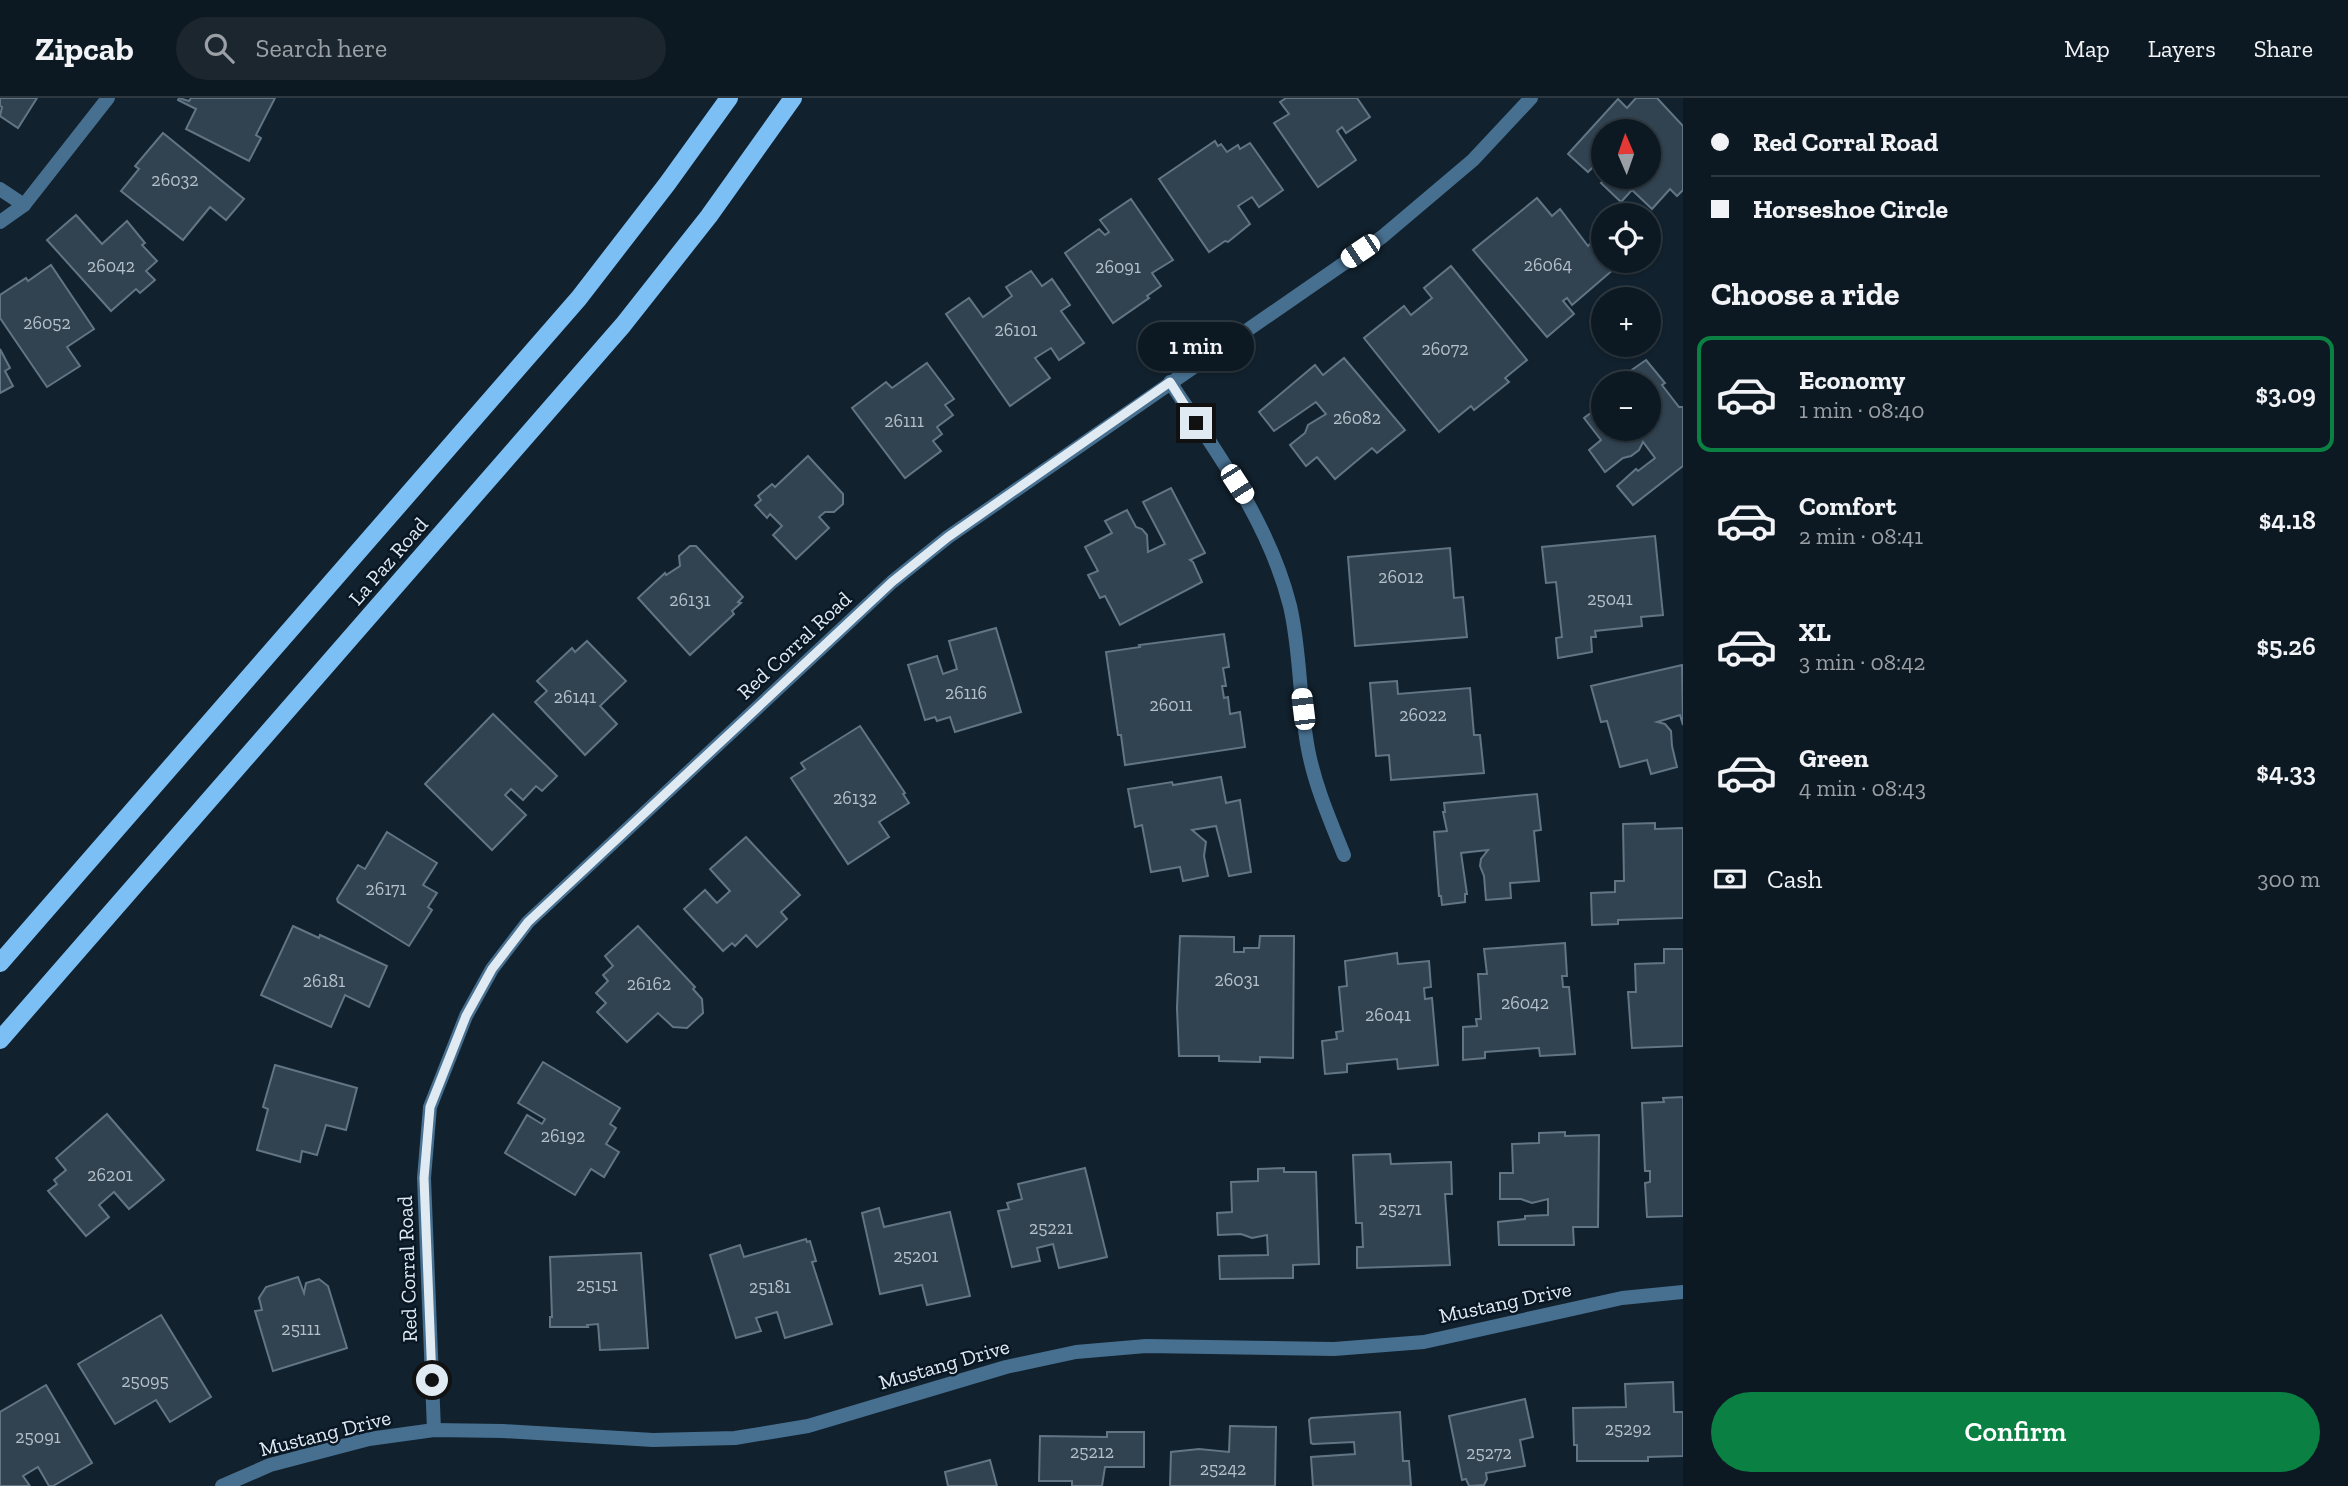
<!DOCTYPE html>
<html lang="en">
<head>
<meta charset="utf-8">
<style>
	body { margin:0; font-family:"Zilla Slab",serif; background:#1b262f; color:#f1f3f6; height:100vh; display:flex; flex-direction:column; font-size:26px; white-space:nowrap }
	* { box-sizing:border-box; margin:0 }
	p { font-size:23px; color:#9aa0a5 }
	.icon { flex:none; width:38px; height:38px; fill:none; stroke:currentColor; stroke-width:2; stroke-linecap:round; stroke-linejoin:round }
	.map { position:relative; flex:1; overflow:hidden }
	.sheet { display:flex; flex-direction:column; background:#0d1922; width:665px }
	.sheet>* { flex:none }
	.top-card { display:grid; align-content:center; height:154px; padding:0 28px; background:#0d1922 }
	.needle { width:46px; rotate:358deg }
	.controls { position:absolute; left:1591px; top:21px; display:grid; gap:14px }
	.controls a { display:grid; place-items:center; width:70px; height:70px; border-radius:50%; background:#0d1922; box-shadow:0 2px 5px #0004,0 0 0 2px #2d3840; font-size:35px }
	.end { position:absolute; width:32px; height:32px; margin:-16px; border:9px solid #e0eaf3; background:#111; box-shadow:0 0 0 4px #111 }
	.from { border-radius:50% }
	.bubble { position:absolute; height:49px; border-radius:24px; background:#0d1922; box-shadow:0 2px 5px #0004,0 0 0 2px #2d3840; font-size:23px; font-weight:600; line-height:49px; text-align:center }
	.car { position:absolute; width:21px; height:42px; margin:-21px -10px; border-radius:9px; box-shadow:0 0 5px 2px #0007; background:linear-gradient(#fff 24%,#345 0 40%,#fff 0 76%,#345 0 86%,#fff 0) }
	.top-card b { display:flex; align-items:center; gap:24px; height:66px; font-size:26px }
	.top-card b+b { border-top:2px solid #2d3840 }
	.top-card i { width:18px; height:18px; background:#f1f3f6 }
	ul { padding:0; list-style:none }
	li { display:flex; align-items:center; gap:21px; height:116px; margin:0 14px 10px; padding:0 14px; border:4px solid transparent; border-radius:14px }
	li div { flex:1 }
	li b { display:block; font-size:26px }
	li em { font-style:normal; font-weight:600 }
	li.on { border-color:#0b8043 }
	li>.icon { width:63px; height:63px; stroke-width:1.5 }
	h2 { padding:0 28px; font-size:32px; line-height:84px }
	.pay { display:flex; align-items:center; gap:18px; height:77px; padding:0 28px; font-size:26px }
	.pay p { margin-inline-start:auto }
	.primary-button { display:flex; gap:14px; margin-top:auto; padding:14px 28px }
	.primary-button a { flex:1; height:80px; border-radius:42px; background:#0b8043; color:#fff; font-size:28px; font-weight:600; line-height:80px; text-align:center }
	header { display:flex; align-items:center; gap:42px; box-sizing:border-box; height:98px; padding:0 35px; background:#0d1922; border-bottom:2px solid #2d3840 }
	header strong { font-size:33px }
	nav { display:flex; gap:38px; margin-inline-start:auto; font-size:24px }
	.search { width:490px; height:63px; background:#1b262f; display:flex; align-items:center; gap:18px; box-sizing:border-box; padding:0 24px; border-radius:38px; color:#9aa0a5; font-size:26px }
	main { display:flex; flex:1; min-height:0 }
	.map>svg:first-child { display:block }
	.building { fill:#314250; stroke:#627584; stroke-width:2 }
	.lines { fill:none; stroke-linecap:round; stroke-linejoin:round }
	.street { stroke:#476f8f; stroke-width:14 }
	.primary { stroke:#7cbff5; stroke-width:18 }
	.route { stroke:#e0eaf3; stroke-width:9 }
	.labels { text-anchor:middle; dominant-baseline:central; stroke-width:5; stroke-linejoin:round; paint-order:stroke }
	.number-label { font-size:18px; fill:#b4c0ca }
	.street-label { font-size:21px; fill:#e0eaf3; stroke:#081723 }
</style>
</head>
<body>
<header>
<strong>Zipcab</strong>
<div class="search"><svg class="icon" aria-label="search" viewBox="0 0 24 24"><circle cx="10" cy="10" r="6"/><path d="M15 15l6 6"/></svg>Search here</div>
<nav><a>Map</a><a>Layers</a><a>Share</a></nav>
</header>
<main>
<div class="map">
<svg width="1683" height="1388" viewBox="0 0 1683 1388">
	<rect width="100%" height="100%" fill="#11212d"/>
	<g class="building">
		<path d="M 0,0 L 37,0 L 18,30 L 0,18 L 2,9 L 0,8 Z"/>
		<path d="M 179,0 L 189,3 L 191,0 L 275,0 L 256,37 L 261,40 L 249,63 L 186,31 L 196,11 L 178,2 Z"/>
		<path d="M 1286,0 L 1357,0 L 1370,19 L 1346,35 L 1342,29 L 1337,33 L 1356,62 L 1318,89 L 1274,25 L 1289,16 L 1280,4 Z"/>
		<path d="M 1636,0 L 1657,0 L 1683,28 L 1683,92 L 1677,98 L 1670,91 L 1652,111 L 1632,92 L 1621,104 L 1601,85 L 1607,79 L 1648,79 L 1648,33 L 1603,33 L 1603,59 L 1588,74 L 1568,56 L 1618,1 L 1627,10 Z"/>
		<path d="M 163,35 L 244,101 L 226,122 L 210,109 L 183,142 L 121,93 L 139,71 L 135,68 Z"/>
		<path d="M 1215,43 L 1218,48 L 1221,46 L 1227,54 L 1238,47 L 1240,51 L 1250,45 L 1283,92 L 1259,109 L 1252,99 L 1238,108 L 1250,126 L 1228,144 L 1225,143 L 1209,154 L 1159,81 Z"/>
		<path d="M 1537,100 L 1552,118 L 1560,111 L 1588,148 L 1591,145 L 1603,158 L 1603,163 L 1607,163 L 1614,171 L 1572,207 L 1567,200 L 1563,203 L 1574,216 L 1547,239 L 1473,152 Z"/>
		<path d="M 1131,101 L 1173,162 L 1152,175 L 1161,188 L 1147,198 L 1149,200 L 1113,225 L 1065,155 L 1099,131 L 1105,137 L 1109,134 L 1100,122 Z"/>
		<path d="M 76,117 L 102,146 L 127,123 L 145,145 L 142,147 L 157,163 L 146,173 L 155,182 L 140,195 L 136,191 L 111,213 L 47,142 Z"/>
		<path d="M 51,167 L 94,231 L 67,249 L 80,268 L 47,289 L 0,220 L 0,197 L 26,180 L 28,183 Z"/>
		<path d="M 1451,168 L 1527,262 L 1505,280 L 1509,284 L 1474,312 L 1471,308 L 1439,334 L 1364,240 L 1404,208 L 1411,217 L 1432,200 L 1424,190 Z"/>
		<path d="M 1031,173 L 1042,188 L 1052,181 L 1070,207 L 1061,213 L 1084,245 L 1059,262 L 1051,250 L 1035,260 L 1050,280 L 1010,308 L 946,216 L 969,200 L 983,219 L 1012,198 L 1006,189 Z"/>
		<path d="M 0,251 L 10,270 L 5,273 L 13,288 L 0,295 Z"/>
		<path d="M 1344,260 L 1405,332 L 1377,355 L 1372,350 L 1335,381 L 1317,359 L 1306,368 L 1290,347 L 1305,335 L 1308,327 L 1326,316 L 1316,304 L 1274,333 L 1259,314 L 1315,267 L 1323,277 Z"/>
		<path d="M 1646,262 L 1665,285 L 1662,287 L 1679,309 L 1683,309 L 1683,368 L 1633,407 L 1617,388 L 1636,371 L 1638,373 L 1655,360 L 1643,344 L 1639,352 L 1631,358 L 1623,360 L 1605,374 L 1589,352 L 1601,342 L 1584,320 L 1603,306 L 1603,331 L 1648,331 L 1648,285 L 1613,285 Z"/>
		<path d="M 927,265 L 954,301 L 945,307 L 953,317 L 937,329 L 942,336 L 933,343 L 941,353 L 905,380 L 852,310 L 886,284 L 892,290 Z"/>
		<path d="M 808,358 L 843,396 L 843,406 L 834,414 L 825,414 L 819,419 L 829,430 L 796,461 L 773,437 L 782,428 L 770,416 L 767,420 L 755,407 L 761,402 L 758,398 L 772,386 L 775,389 Z"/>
		<path d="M 1171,390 L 1205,455 L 1190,462 L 1193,464 L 1202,484 L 1120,527 L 1105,498 L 1100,500 L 1088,477 L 1098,473 L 1085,449 L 1112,435 L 1105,423 L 1127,412 L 1136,429 L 1142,431 L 1147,437 L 1148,454 L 1165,446 L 1143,404 Z"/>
		<path d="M 1655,438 L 1663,517 L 1641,519 L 1642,528 L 1595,533 L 1596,539 L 1591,539 L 1592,554 L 1558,560 L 1556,540 L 1562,539 L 1556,484 L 1546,485 L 1542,449 Z"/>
		<path d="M 690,448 L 696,448 L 743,499 L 738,504 L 741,505 L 732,513 L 734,516 L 690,557 L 638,500 L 665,475 L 666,477 L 680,468 L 679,458 Z"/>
		<path d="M 1450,450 L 1454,500 L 1463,499 L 1467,539 L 1355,548 L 1348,459 Z"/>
		<path d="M 996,530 L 1021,614 L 955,634 L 950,619 L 937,623 L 935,619 L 925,622 L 908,567 L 937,558 L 943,576 L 957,571 L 949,543 Z"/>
		<path d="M 1224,536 L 1229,569 L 1223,570 L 1226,588 L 1222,588 L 1224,600 L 1228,599 L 1230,616 L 1240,614 L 1245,649 L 1125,667 L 1121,637 L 1118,637 L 1106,554 L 1140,549 L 1139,547 Z"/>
		<path d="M 587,543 L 626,583 L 600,608 L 617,626 L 585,657 L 535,604 L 547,593 L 537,583 L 572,550 L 575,554 Z"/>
		<path d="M 1682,567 L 1683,627 L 1680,617 L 1657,624 L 1665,626 L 1671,633 L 1672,648 L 1677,669 L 1651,676 L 1647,662 L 1620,669 L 1607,623 L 1601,624 L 1591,588 Z"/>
		<path d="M 1397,583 L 1398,596 L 1470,590 L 1474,637 L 1480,637 L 1484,675 L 1391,682 L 1389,657 L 1376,658 L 1370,585 Z"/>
		<path d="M 493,616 L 557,678 L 542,693 L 536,688 L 523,702 L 511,691 L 505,697 L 526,717 L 492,752 L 425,686 Z"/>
		<path d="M 860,628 L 905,695 L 903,696 L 909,705 L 879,724 L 889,739 L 848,766 L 791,680 L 805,671 L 801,665 Z"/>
		<path d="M 1221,679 L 1226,705 L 1240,702 L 1251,774 L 1229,778 L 1216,728 L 1192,732 L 1206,744 L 1204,758 L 1208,778 L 1183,783 L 1180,769 L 1151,774 L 1142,727 L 1135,729 L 1128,691 L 1172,684 L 1173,687 Z"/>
		<path d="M 1537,696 L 1541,732 L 1534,733 L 1539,783 L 1510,785 L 1511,800 L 1486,802 L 1484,778 L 1480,768 L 1481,761 L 1488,752 L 1461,755 L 1467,796 L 1465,796 L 1465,804 L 1442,807 L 1441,798 L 1439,798 L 1434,734 L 1447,733 L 1443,714 L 1445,714 L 1444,705 Z"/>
		<path d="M 1655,725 L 1655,731 L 1683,730 L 1683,820 L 1618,822 L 1618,826 L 1592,827 L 1591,795 L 1615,794 L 1615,783 L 1624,783 L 1623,726 Z"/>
		<path d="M 387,734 L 437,765 L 423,787 L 437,795 L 428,809 L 432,812 L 409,848 L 338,804 L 337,801 L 358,767 L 365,771 Z"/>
		<path d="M 746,739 L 800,797 L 781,814 L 787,821 L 757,849 L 746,837 L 735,848 L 732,845 L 723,853 L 684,811 L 705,792 L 717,805 L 730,793 L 710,771 Z"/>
		<path d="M 293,828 L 319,840 L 320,837 L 387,868 L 369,909 L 345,897 L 331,929 L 261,897 Z"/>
		<path d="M 638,828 L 695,889 L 693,891 L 702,901 L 703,915 L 687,930 L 673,929 L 658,915 L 627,944 L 597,914 L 606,905 L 596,895 L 608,883 L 603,877 L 613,868 L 605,858 Z"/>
		<path d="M 1180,838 L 1234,839 L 1234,854 L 1244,854 L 1244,850 L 1259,850 L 1260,838 L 1294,838 L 1293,960 L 1260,959 L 1260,964 L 1219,963 L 1219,958 L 1179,958 L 1177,910 Z"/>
		<path d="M 1565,845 L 1567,878 L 1562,878 L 1563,889 L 1569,889 L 1575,956 L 1540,958 L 1539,950 L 1485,954 L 1485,960 L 1463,962 L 1463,929 L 1477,928 L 1476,921 L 1481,921 L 1478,876 L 1487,876 L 1484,851 Z"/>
		<path d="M 1664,851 L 1683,851 L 1683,948 L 1632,950 L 1628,894 L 1636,894 L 1635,866 L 1664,865 Z"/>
		<path d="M 1397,855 L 1398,866 L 1429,863 L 1431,889 L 1424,890 L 1425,901 L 1432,900 L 1438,967 L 1398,971 L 1397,961 L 1347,966 L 1347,974 L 1325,976 L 1322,943 L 1337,941 L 1336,934 L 1343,933 L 1339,889 L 1347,888 L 1345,863 Z"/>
		<path d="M 543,964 L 620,1010 L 610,1026 L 616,1030 L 606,1046 L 619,1054 L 604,1079 L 591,1071 L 575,1097 L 505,1055 L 527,1017 L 542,1026 L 545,1021 L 518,1005 Z"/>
		<path d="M 275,967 L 357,990 L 346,1032 L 326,1027 L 317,1057 L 302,1053 L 300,1064 L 257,1052 L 268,1011 L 263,1009 Z"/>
		<path d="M 1683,999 L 1683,1118 L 1647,1119 L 1645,1085 L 1650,1084 L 1650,1073 L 1645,1073 L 1642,1005 L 1664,1004 L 1663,1000 Z"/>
		<path d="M 107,1016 L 164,1082 L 129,1111 L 114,1094 L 99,1107 L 109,1119 L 86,1138 L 48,1093 L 57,1086 L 54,1082 L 66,1072 L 56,1060 Z"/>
		<path d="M 1565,1034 L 1565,1038 L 1599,1037 L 1598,1129 L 1573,1129 L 1574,1147 L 1499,1147 L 1498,1124 L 1525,1121 L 1525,1118 L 1548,1117 L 1548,1101 L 1532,1105 L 1521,1101 L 1500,1101 L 1500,1075 L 1513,1075 L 1512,1046 L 1539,1045 L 1539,1035 Z"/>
		<path d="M 1390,1056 L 1391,1066 L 1451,1064 L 1452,1096 L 1445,1096 L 1450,1167 L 1357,1170 L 1357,1149 L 1363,1149 L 1362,1125 L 1356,1125 L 1353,1057 Z"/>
		<path d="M 1085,1070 L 1107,1159 L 1059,1170 L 1053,1146 L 1037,1150 L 1040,1163 L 1012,1169 L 998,1113 L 1009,1111 L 1007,1105 L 1022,1101 L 1018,1086 Z"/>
		<path d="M 1284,1070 L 1284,1074 L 1316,1074 L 1319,1166 L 1293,1167 L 1293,1180 L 1220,1181 L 1219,1158 L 1268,1157 L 1267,1137 L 1252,1140 L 1241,1136 L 1218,1137 L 1217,1115 L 1232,1114 L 1231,1084 L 1258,1083 L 1258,1071 Z"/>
		<path d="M 879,1110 L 884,1129 L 950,1114 L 970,1198 L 927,1207 L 922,1187 L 880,1196 L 862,1115 Z"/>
		<path d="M 806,1141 L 807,1144 L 810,1143 L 816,1163 L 812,1164 L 832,1226 L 785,1240 L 777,1214 L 756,1220 L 761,1233 L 736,1240 L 710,1157 L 740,1147 L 744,1159 Z"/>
		<path d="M 641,1155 L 648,1250 L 600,1252 L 598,1226 L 587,1227 L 588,1229 L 550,1229 L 550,1219 L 552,1219 L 550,1159 Z"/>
		<path d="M 298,1179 L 304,1195 L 306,1185 L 319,1181 L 328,1188 L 347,1250 L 273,1273 L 255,1213 L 262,1212 L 259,1200 L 266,1189 Z"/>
		<path d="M 161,1217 L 211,1299 L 170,1324 L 156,1302 L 115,1326 L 78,1266 Z"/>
		<path d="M 1673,1284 L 1674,1314 L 1683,1314 L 1683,1358 L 1648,1359 L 1648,1363 L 1577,1363 L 1577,1347 L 1574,1347 L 1573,1310 L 1626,1309 L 1625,1286 Z"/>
		<path d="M 46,1287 L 92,1365 L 53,1388 L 49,1388 L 38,1369 L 23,1378 L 30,1388 L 0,1388 L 0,1314 Z"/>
		<path d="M 1525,1301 L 1533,1339 L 1520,1342 L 1525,1368 L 1486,1375 L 1487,1381 L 1484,1387 L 1469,1388 L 1466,1381 L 1462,1382 L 1449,1318 Z"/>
		<path d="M 1400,1314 L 1403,1363 L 1409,1363 L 1411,1388 L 1313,1388 L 1311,1359 L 1355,1356 L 1354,1344 L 1313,1346 L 1311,1345 L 1309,1322 L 1311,1320 Z"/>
		<path d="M 1230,1328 L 1276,1329 L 1275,1388 L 1170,1388 L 1171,1354 L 1199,1351 L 1229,1354 Z"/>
		<path d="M 1107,1334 L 1144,1334 L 1144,1369 L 1105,1369 L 1102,1388 L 1072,1388 L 1072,1383 L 1039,1383 L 1040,1338 L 1107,1339 Z"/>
		<path d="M 990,1362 L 997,1388 L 948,1388 L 945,1374 Z"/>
	</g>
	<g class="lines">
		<g class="street">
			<path d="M 0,91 L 24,107"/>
			<path d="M 0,124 L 24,107 L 108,0"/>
			<path d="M 1170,284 C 1217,355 1269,424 1290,508 C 1301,555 1299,604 1308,651 C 1315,688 1330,722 1344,757"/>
			<path d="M 434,1332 L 424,1080 L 430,1009 L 466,918 L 492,871 L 528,824 L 892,484 L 948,439 L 1382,139 L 1473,62 L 1531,0"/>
			<path d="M 222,1388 L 270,1367 L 369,1341 L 434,1332 L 503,1333 L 653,1342 L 735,1340 L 808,1328 L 1006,1269 L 1076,1254 L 1146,1248 L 1334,1251 L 1424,1244 L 1622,1200 L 1683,1194"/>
		</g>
		<g class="primary">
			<path d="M 0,865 L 579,200 L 667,86 L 729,0"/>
			<path d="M 0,942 L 623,227 L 709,118 L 793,0"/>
		</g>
	</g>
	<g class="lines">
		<path class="route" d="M 432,1282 L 424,1080 L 430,1009 L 466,918 L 492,871 L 528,824 L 892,484 L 948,439 L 1170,284 L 1196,325"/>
	</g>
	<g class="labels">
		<g class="number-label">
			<text x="175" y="82">26032</text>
			<text x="1548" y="167">26064</text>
			<text x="111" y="168">26042</text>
			<text x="1118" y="169">26091</text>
			<text x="47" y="225">26052</text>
			<text x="1016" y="232">26101</text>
			<text x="1445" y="251">26072</text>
			<text x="1357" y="320">26082</text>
			<text x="904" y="323">26111</text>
			<text x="1401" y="479">26012</text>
			<text x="1610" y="501">25041</text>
			<text x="690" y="502">26131</text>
			<text x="966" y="595">26116</text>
			<text x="575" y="599">26141</text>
			<text x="1171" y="607">26011</text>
			<text x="1423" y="617">26022</text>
			<text x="855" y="700">26132</text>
			<text x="386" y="791">26171</text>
			<text x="1237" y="882">26031</text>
			<text x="324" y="883">26181</text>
			<text x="649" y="886">26162</text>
			<text x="1525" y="905">26042</text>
			<text x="1388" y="917">26041</text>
			<text x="563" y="1038">26192</text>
			<text x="110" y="1077">26201</text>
			<text x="1400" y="1111">25271</text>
			<text x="1051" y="1130">25221</text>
			<text x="916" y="1158">25201</text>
			<text x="597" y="1187">25151</text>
			<text x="770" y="1189">25181</text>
			<text x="301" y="1231">25111</text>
			<text x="145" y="1283">25095</text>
			<text x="1628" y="1331">25292</text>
			<text x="38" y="1339">25091</text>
			<text x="1092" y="1354">25212</text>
			<text x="1489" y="1355">25272</text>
			<text x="1223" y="1371">25242</text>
		</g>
		<g class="street-label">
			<text transform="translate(388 463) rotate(-49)">La Paz Road</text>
			<text transform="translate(794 547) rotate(-43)">Red Corral Road</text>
			<text transform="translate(407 1171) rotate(-92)">Red Corral Road</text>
			<text transform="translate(1505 1204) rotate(-12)">Mustang Drive</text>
			<text transform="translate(944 1266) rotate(-16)">Mustang Drive</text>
			<text transform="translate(325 1335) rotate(-14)">Mustang Drive</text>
		</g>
	</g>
</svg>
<div class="controls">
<a><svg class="needle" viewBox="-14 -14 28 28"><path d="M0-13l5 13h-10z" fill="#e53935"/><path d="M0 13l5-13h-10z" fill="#9aa0a5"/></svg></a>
<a><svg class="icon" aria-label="locate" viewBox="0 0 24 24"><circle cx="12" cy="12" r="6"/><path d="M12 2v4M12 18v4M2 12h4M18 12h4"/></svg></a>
<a>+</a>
<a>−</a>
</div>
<i class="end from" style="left:432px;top:1282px"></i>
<i class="end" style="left:1196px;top:325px"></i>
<div class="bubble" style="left:1138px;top:224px;width:116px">1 min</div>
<i class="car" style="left:1360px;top:153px;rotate:236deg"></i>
<i class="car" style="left:1237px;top:386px;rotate:147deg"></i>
<i class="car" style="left:1303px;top:611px;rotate:353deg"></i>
</div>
<section class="sheet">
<div class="top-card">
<b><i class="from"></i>Red Corral Road</b>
<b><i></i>Horseshoe Circle</b>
</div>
<h2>Choose a ride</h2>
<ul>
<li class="on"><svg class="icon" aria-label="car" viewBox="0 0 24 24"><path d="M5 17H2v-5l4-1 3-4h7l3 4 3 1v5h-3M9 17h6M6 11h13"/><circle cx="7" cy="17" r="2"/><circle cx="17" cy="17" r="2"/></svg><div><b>Economy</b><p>1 min · 08:40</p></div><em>$3.09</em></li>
<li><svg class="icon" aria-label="car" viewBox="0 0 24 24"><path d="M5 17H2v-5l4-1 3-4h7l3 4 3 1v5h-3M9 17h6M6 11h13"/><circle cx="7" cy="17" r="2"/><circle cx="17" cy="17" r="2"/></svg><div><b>Comfort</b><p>2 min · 08:41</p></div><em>$4.18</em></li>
<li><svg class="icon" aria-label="car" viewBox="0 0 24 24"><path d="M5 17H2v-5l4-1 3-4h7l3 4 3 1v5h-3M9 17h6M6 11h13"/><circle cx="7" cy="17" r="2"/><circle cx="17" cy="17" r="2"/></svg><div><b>XL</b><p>3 min · 08:42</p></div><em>$5.26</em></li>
<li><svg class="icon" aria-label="car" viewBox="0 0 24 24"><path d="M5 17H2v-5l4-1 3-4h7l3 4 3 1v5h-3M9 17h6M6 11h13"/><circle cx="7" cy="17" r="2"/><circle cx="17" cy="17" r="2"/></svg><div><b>Green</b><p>4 min · 08:43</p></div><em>$4.33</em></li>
</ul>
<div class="pay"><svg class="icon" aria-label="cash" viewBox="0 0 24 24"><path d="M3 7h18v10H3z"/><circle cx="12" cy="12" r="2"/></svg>Cash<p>300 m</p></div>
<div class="primary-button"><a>Confirm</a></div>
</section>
</main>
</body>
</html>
